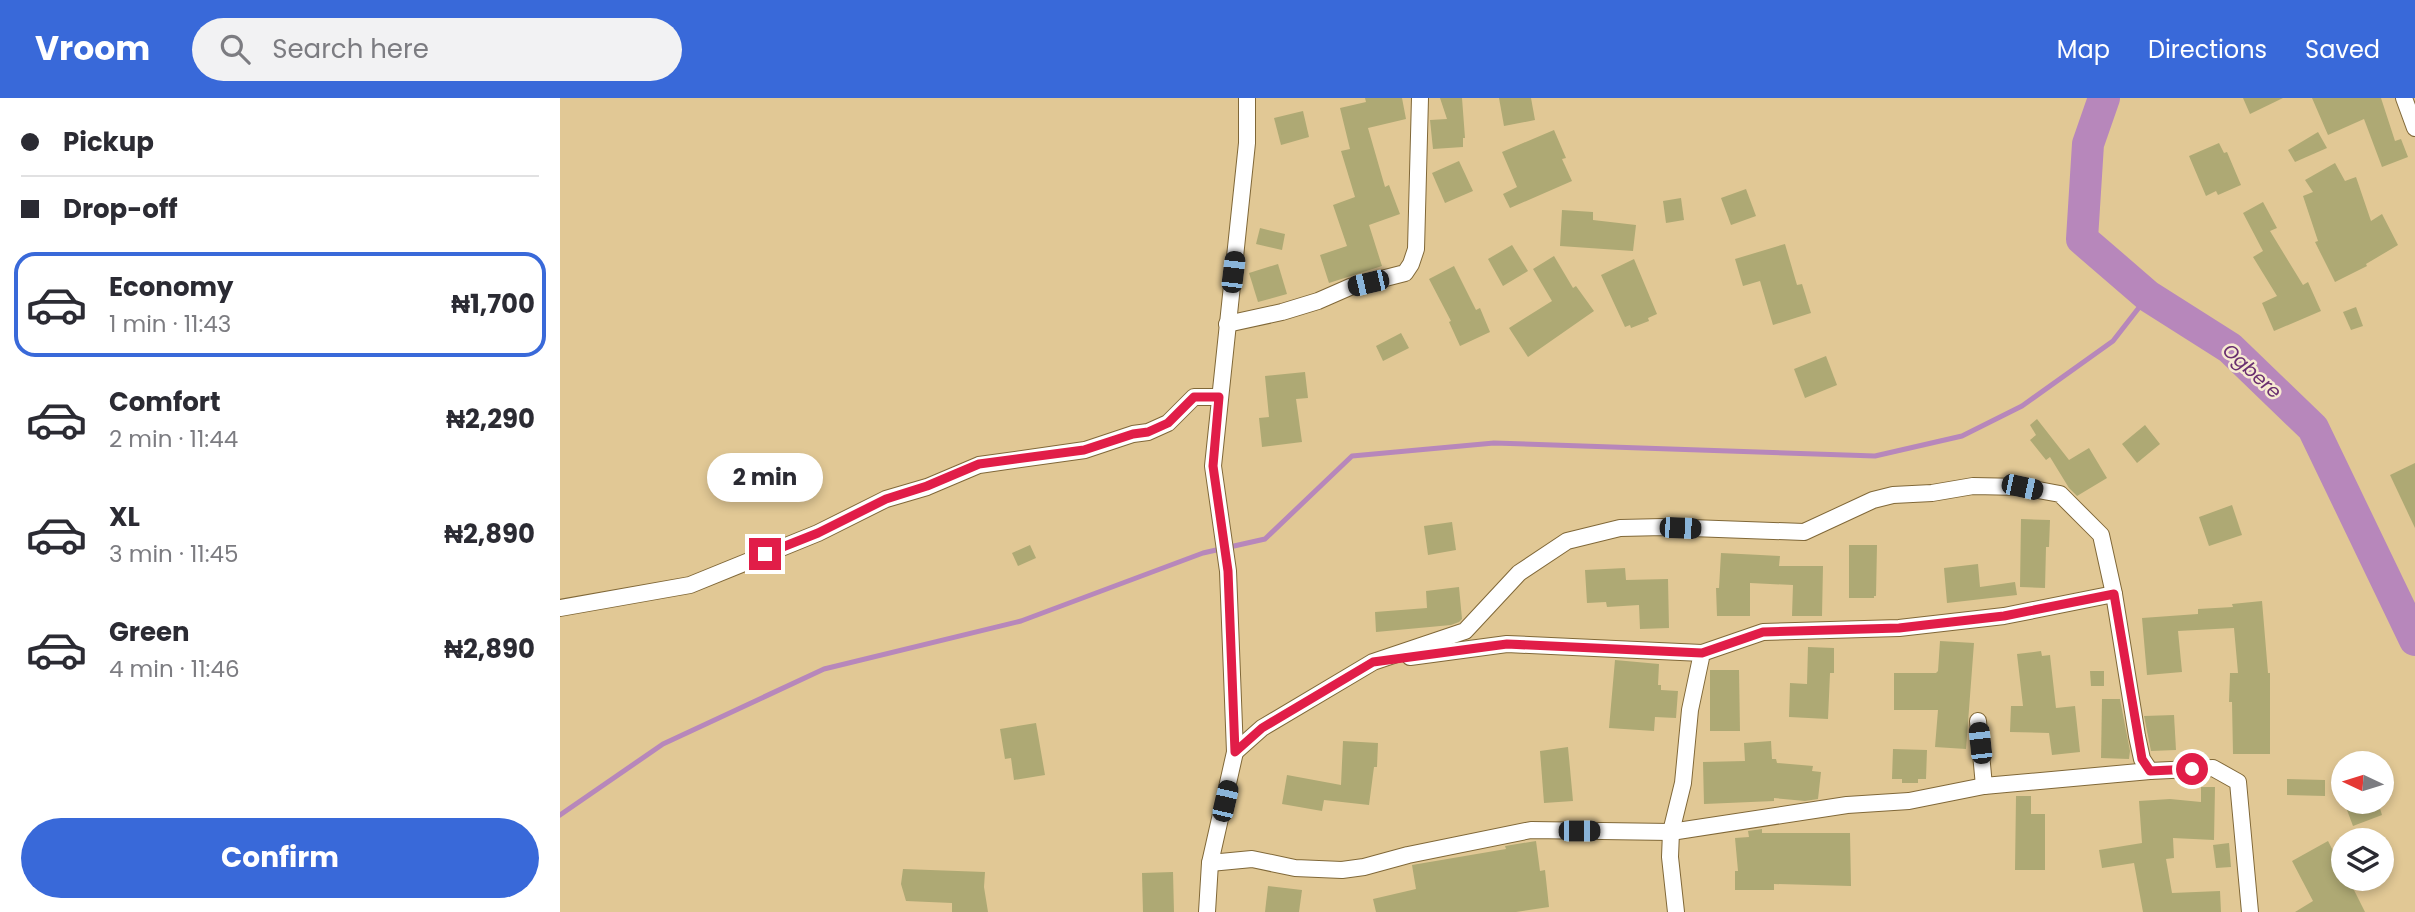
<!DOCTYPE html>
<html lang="en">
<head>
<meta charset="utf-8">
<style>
	body { margin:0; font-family:Poppins,sans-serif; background:#f2f2f3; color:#2b2b33; height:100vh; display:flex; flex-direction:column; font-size:26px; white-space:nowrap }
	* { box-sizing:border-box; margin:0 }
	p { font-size:23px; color:#7c7c81 }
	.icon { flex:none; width:38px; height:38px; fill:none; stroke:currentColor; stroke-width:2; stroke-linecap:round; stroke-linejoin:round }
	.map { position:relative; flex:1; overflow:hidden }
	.details { display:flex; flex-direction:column; background:#fff; width:560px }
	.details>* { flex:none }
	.banner { display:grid; align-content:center; height:154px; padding:0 21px; background:#fff }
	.needle { width:46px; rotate:274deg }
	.tools { position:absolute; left:1771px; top:653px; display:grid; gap:14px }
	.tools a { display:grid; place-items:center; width:63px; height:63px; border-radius:50%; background:#fff; box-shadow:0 4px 10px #0003; font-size:35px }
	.end { position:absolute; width:32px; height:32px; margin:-16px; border:9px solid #e11d48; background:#fff; box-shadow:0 0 0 4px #fff }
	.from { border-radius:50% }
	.bubble { position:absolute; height:49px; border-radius:24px; background:#fff; box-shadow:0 4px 10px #0003; font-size:23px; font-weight:700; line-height:49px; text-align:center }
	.car { position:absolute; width:21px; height:42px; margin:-21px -10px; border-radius:9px; box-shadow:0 0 5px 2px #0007; background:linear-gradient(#222 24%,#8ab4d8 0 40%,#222 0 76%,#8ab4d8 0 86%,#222 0) }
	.banner b { display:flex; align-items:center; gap:24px; height:66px; font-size:26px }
	.banner b+b { border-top:2px solid #e1e1e2 }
	.banner i { width:18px; height:18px; background:#2b2b33 }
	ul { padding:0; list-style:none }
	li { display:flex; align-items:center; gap:21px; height:105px; margin:0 14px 10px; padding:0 7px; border:4px solid transparent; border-radius:21px }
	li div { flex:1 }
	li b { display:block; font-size:26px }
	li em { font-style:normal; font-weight:700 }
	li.active { border-color:#3969d9 }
	li>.icon { width:63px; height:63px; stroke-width:1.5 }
	.action { display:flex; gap:14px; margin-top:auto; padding:14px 21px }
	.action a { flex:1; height:80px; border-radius:42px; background:#3969d9; color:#fff; font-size:28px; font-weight:700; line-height:80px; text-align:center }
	header { display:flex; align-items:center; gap:42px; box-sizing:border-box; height:98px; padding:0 35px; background:#3969d9; color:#fff }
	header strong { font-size:33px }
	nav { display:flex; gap:38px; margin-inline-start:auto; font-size:24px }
	.search { width:490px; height:63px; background:#f2f2f3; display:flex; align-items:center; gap:18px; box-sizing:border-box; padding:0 24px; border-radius:38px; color:#7c7c81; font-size:26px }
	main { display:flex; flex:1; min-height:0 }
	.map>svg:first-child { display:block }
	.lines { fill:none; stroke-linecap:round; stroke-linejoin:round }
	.stream { stroke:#b787bb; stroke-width:5 }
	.river { stroke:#b787bb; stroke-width:32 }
	.building { fill:#aea974 }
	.minor-casing { stroke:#806838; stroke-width:18 }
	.minor { stroke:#fff; stroke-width:16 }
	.route { stroke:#e11d48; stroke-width:9 }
	.labels { text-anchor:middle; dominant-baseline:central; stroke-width:5; stroke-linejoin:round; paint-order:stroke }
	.water-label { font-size:19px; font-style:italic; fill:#6a2f70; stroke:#f7ead1 }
</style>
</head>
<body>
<header>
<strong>Vroom</strong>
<div class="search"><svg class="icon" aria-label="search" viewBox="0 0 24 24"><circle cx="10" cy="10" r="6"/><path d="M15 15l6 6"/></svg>Search here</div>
<nav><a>Map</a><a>Directions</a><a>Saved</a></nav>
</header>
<main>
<section class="details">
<div class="banner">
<b><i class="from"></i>Pickup</b>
<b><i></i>Drop-off</b>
</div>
<ul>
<li class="active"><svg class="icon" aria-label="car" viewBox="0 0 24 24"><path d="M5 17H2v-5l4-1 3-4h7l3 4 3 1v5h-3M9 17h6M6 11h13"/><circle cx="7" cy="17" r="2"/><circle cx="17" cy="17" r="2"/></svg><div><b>Economy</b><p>1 min · 11:43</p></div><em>₦1,700</em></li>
<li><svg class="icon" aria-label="car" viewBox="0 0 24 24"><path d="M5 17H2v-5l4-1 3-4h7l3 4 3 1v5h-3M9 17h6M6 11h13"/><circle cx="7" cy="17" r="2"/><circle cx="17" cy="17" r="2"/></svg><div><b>Comfort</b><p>2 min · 11:44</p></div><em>₦2,290</em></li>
<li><svg class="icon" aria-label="car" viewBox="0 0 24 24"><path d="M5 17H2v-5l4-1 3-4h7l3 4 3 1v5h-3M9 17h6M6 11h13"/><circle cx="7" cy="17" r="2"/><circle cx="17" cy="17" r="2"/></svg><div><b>XL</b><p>3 min · 11:45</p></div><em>₦2,890</em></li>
<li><svg class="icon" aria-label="car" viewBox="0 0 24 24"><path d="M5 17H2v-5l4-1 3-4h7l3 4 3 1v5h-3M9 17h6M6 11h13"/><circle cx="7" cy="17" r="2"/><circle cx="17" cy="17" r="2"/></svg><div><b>Green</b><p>4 min · 11:46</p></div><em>₦2,890</em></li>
</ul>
<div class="action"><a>Confirm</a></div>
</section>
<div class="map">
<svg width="1855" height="814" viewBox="0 0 1855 814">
	<rect width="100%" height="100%" fill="#e1c895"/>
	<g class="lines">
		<path class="stream" d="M 0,717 L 103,646 L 264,571 L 461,523 L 643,455 L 705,441 L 792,358 L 934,345 L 1315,358 L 1402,338 L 1462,308 L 1553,243 L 1588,198"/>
		<path class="river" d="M 1544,0 L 1528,46 L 1522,141 L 1588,198 L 1670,250 L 1753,330 L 1855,542"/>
	</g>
	<g class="building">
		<path d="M 805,0 L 842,0 L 846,21 L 808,30 L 825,89 L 829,87 L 840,116 L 809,127 L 822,168 L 769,185 L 760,157 L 787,148 L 773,107 L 795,99 L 781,53 L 790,51 L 780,10 L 806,4 Z"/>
		<path d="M 880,0 L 902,0 L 905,40 L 903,40 L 903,49 L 873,51 L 870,22 L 887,21 Z"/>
		<path d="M 939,0 L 971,0 L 975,22 L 944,28 Z"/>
		<path d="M 1683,0 L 1723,0 L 1690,16 Z"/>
		<path d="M 1752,0 L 1821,0 L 1835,43 L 1841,41 L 1848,59 L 1822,69 L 1804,21 L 1768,37 Z"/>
		<path d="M 743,13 L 749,39 L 721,47 L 714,20 Z"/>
		<path d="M 994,32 L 1006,60 L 1002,61 L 1012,83 L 950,110 L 943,96 L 957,89 L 942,54 Z"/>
		<path d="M 1758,34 L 1767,50 L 1735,64 L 1728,52 Z"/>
		<path d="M 1659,45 L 1664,55 L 1667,54 L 1681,87 L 1658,97 L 1656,93 L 1646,98 L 1629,58 Z"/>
		<path d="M 899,63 L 913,93 L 885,105 L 872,75 Z"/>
		<path d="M 1775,65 L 1785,83 L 1796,79 L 1811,123 L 1822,116 L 1838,147 L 1806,166 L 1807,168 L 1775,184 L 1755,144 L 1758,143 L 1743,98 L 1753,94 L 1745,82 Z"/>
		<path d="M 1186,91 L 1196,118 L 1171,127 L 1161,100 Z"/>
		<path d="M 1121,100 L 1124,122 L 1106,125 L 1103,103 Z"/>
		<path d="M 1703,104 L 1717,130 L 1710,133 L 1743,187 L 1748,184 L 1761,213 L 1714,233 L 1702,205 L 1717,198 L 1693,159 L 1703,153 L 1683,115 Z"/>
		<path d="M 1002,112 L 1033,114 L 1033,122 L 1076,127 L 1073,153 L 1000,148 Z"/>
		<path d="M 700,130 L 725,136 L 722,152 L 696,146 Z"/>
		<path d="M 1225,146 L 1237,187 L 1242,186 L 1251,215 L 1213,227 L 1200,183 L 1183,188 L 1175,161 Z"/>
		<path d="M 952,147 L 968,173 L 943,188 L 928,161 Z"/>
		<path d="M 994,158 L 1013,190 L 1016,188 L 1034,213 L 968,259 L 949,230 L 992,203 L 973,171 Z"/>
		<path d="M 1074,161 L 1097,216 L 1088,220 L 1089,223 L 1071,230 L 1070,227 L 1065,229 L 1041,177 Z"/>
		<path d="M 718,166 L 727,196 L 698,204 L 689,175 Z"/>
		<path d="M 894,168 L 916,212 L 920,210 L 930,234 L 900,248 L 889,224 L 891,223 L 869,181 Z"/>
		<path d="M 1796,209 L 1803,228 L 1791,232 L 1783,214 Z"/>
		<path d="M 841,235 L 849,250 L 823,263 L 816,248 Z"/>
		<path d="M 1266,258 L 1277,287 L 1245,300 L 1234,271 Z"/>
		<path d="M 745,274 L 748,300 L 736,301 L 742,344 L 702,349 L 699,320 L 709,319 L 705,278 Z"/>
		<path d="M 1477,321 L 1509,362 L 1529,350 L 1547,380 L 1517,398 L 1509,390 L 1490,359 L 1486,362 L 1470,342 L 1476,337 L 1470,327 Z"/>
		<path d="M 1585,327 L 1600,346 L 1577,365 L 1562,346 Z"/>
		<path d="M 1855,365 L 1855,430 L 1830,377 Z"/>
		<path d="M 1672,407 L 1682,437 L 1649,448 L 1639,419 Z"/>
		<path d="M 1461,421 L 1490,422 L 1489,449 L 1486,449 L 1485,490 L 1460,489 Z"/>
		<path d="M 892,424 L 896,452 L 868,457 L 864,428 Z"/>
		<path d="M 470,447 L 476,460 L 458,468 L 452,455 Z"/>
		<path d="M 1289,447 L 1317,447 L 1316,498 L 1314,498 L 1314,500 L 1289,500 Z"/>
		<path d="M 1161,455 L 1220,458 L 1219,468 L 1263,468 L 1262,518 L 1232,518 L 1233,487 L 1190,485 L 1190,518 L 1157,518 L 1156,490 L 1159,490 Z"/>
		<path d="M 1418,466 L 1420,489 L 1455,484 L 1457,497 L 1387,505 L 1384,470 Z"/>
		<path d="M 1065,470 L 1066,482 L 1108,481 L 1109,530 L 1080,531 L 1079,507 L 1047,509 L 1046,504 L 1027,505 L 1025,472 Z"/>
		<path d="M 899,489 L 902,521 L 899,524 L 891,527 L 816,534 L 815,514 L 867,510 L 866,493 Z"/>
		<path d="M 1702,503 L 1708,575 L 1710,575 L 1710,656 L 1673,656 L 1672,604 L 1669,604 L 1670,575 L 1678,575 L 1674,530 L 1618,533 L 1622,574 L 1587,577 L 1582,520 L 1638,516 L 1638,511 L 1673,509 L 1672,506 Z"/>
		<path d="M 1380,543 L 1414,545 L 1406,651 L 1375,649 L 1378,612 L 1334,612 L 1334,575 L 1376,575 L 1378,573 Z"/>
		<path d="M 1248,549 L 1274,550 L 1274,575 L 1270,575 L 1268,621 L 1229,619 L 1230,585 L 1247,586 Z"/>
		<path d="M 1481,553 L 1482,558 L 1490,557 L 1496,610 L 1515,608 L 1520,654 L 1492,657 L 1489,635 L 1450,634 L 1451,608 L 1463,608 L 1457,556 Z"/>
		<path d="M 1055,562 L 1099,566 L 1098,587 L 1101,587 L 1101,592 L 1118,593 L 1116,620 L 1095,619 L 1094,633 L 1049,630 Z"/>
		<path d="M 1150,572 L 1179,572 L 1180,633 L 1150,633 Z"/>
		<path d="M 1530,573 L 1544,573 L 1544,588 L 1531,588 Z"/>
		<path d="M 1542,601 L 1560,601 L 1570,653 L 1569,661 L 1541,660 Z"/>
		<path d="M 1614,617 L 1616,652 L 1591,653 L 1584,618 Z"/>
		<path d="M 476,625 L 485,677 L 454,682 L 451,660 L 445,661 L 440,631 Z"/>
		<path d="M 783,643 L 818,645 L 817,669 L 814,669 L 809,707 L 764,702 L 762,713 L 722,706 L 727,677 L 781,687 Z"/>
		<path d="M 1211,643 L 1212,661 L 1216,661 L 1217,665 L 1253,668 L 1252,673 L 1261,674 L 1258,701 L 1245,703 L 1214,700 L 1214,703 L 1144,706 L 1143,664 L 1185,663 L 1184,645 Z"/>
		<path d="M 1008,649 L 1013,703 L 984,705 L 980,653 Z"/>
		<path d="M 1333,651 L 1367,652 L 1366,681 L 1358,681 L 1358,685 L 1342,685 L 1342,681 L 1332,681 Z"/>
		<path d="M 1727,681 L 1765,682 L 1765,698 L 1727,697 Z"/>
		<path d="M 1641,689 L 1655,689 L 1654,742 L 1613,740 L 1614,760 L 1606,761 L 1612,795 L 1660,793 L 1661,814 L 1583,814 L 1574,765 L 1542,770 L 1539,752 L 1582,745 L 1579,703 L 1610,701 L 1641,704 Z"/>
		<path d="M 1456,698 L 1471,698 L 1471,716 L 1485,716 L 1485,772 L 1455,772 Z"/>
		<path d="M 1784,704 L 1818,704 L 1822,717 L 1793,728 Z"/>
		<path d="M 1202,731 L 1202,735 L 1290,735 L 1291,788 L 1214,786 L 1214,792 L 1175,792 L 1175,773 L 1178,773 L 1175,740 L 1189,739 L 1188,733 Z"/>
		<path d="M 976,743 L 980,773 L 985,772 L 989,809 L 956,814 L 816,814 L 813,801 L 856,791 L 852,767 L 946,751 L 945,748 Z"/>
		<path d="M 1768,743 L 1783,772 L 1783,780 L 1788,780 L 1805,814 L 1735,814 L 1753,803 L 1732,763 Z"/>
		<path d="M 1669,745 L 1671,769 L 1656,770 L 1653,747 Z"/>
		<path d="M 343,771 L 425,774 L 424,789 L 428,814 L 392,814 L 392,805 L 346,803 L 341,786 Z"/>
		<path d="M 613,774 L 614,814 L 583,814 L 582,775 Z"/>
		<path d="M 708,788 L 742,792 L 739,814 L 705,814 Z"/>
	</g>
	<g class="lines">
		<defs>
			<g id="minor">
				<path d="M 1844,0 L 1855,30"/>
				<path d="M 667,226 L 722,214 L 758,203 L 790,189 L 845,175 L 851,166 L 856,151 L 860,0"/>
				<path d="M 0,510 L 130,487 L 258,435 L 326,401 L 367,389 L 419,367 L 525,352 L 573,336 L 588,334 L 608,325 L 634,299 L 659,299"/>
				<path d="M 850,559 L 947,546 L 1142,555"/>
				<path d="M 1418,623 L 1424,688 L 1590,673 L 1653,670 L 1678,684 L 1690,814"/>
				<path d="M 675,654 L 702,630 L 813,564 L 905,533 L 959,475 L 1007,443 L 1060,430 L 1104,429 L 1244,434 L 1313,402 L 1333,397 L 1372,395 L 1413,388 L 1462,389 L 1500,396 L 1541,437 L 1554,496 L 1577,638 L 1582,661 L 1590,673"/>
				<path d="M 650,765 L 692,761 L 735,770 L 782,772 L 804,769 L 848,757 L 971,732 L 1111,734 L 1287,707 L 1349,703 L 1424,688"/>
				<path d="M 647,814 L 650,765 L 675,654 L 668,473 L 653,368 L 687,45 L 687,0"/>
				<path d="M 1116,814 L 1110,759 L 1111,734 L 1123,685 L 1130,612 L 1142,555 L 1203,534 L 1339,530 L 1444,518 L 1554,496"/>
			</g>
		</defs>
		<use href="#minor" class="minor-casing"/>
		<use href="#minor" class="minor"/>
	</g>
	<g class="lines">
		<path class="route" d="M 205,456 L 258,435 L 326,401 L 367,388 L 419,366 L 524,352 L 573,336 L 588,334 L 608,325 L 634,299 L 659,299 L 653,368 L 668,473 L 675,654 L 702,630 L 813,564 L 947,546 L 1142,555 L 1203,534 L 1339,530 L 1365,527 L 1444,518 L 1554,496 L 1582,661 L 1590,673 L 1632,671"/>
	</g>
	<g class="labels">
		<g class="water-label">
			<text transform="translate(1692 273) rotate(42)">Ogbere</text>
		</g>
	</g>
</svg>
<div class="tools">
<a><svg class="needle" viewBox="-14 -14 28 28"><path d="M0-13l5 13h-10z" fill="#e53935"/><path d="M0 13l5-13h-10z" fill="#7c7c81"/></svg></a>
<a><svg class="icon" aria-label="layers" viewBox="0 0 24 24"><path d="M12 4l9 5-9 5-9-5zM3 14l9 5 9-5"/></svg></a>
</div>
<i class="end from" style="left:1632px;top:671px"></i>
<i class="end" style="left:205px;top:456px"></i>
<div class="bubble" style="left:147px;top:355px;width:116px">2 min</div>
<i class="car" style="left:673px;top:174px;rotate:7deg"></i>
<i class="car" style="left:808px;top:185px;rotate:257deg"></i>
<i class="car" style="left:1462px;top:389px;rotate:102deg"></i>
<i class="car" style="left:1120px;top:430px;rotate:92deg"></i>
<i class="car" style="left:1420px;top:645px;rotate:354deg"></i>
<i class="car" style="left:665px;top:703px;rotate:13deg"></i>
<i class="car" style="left:1019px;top:733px;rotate:90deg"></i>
</div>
</main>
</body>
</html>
